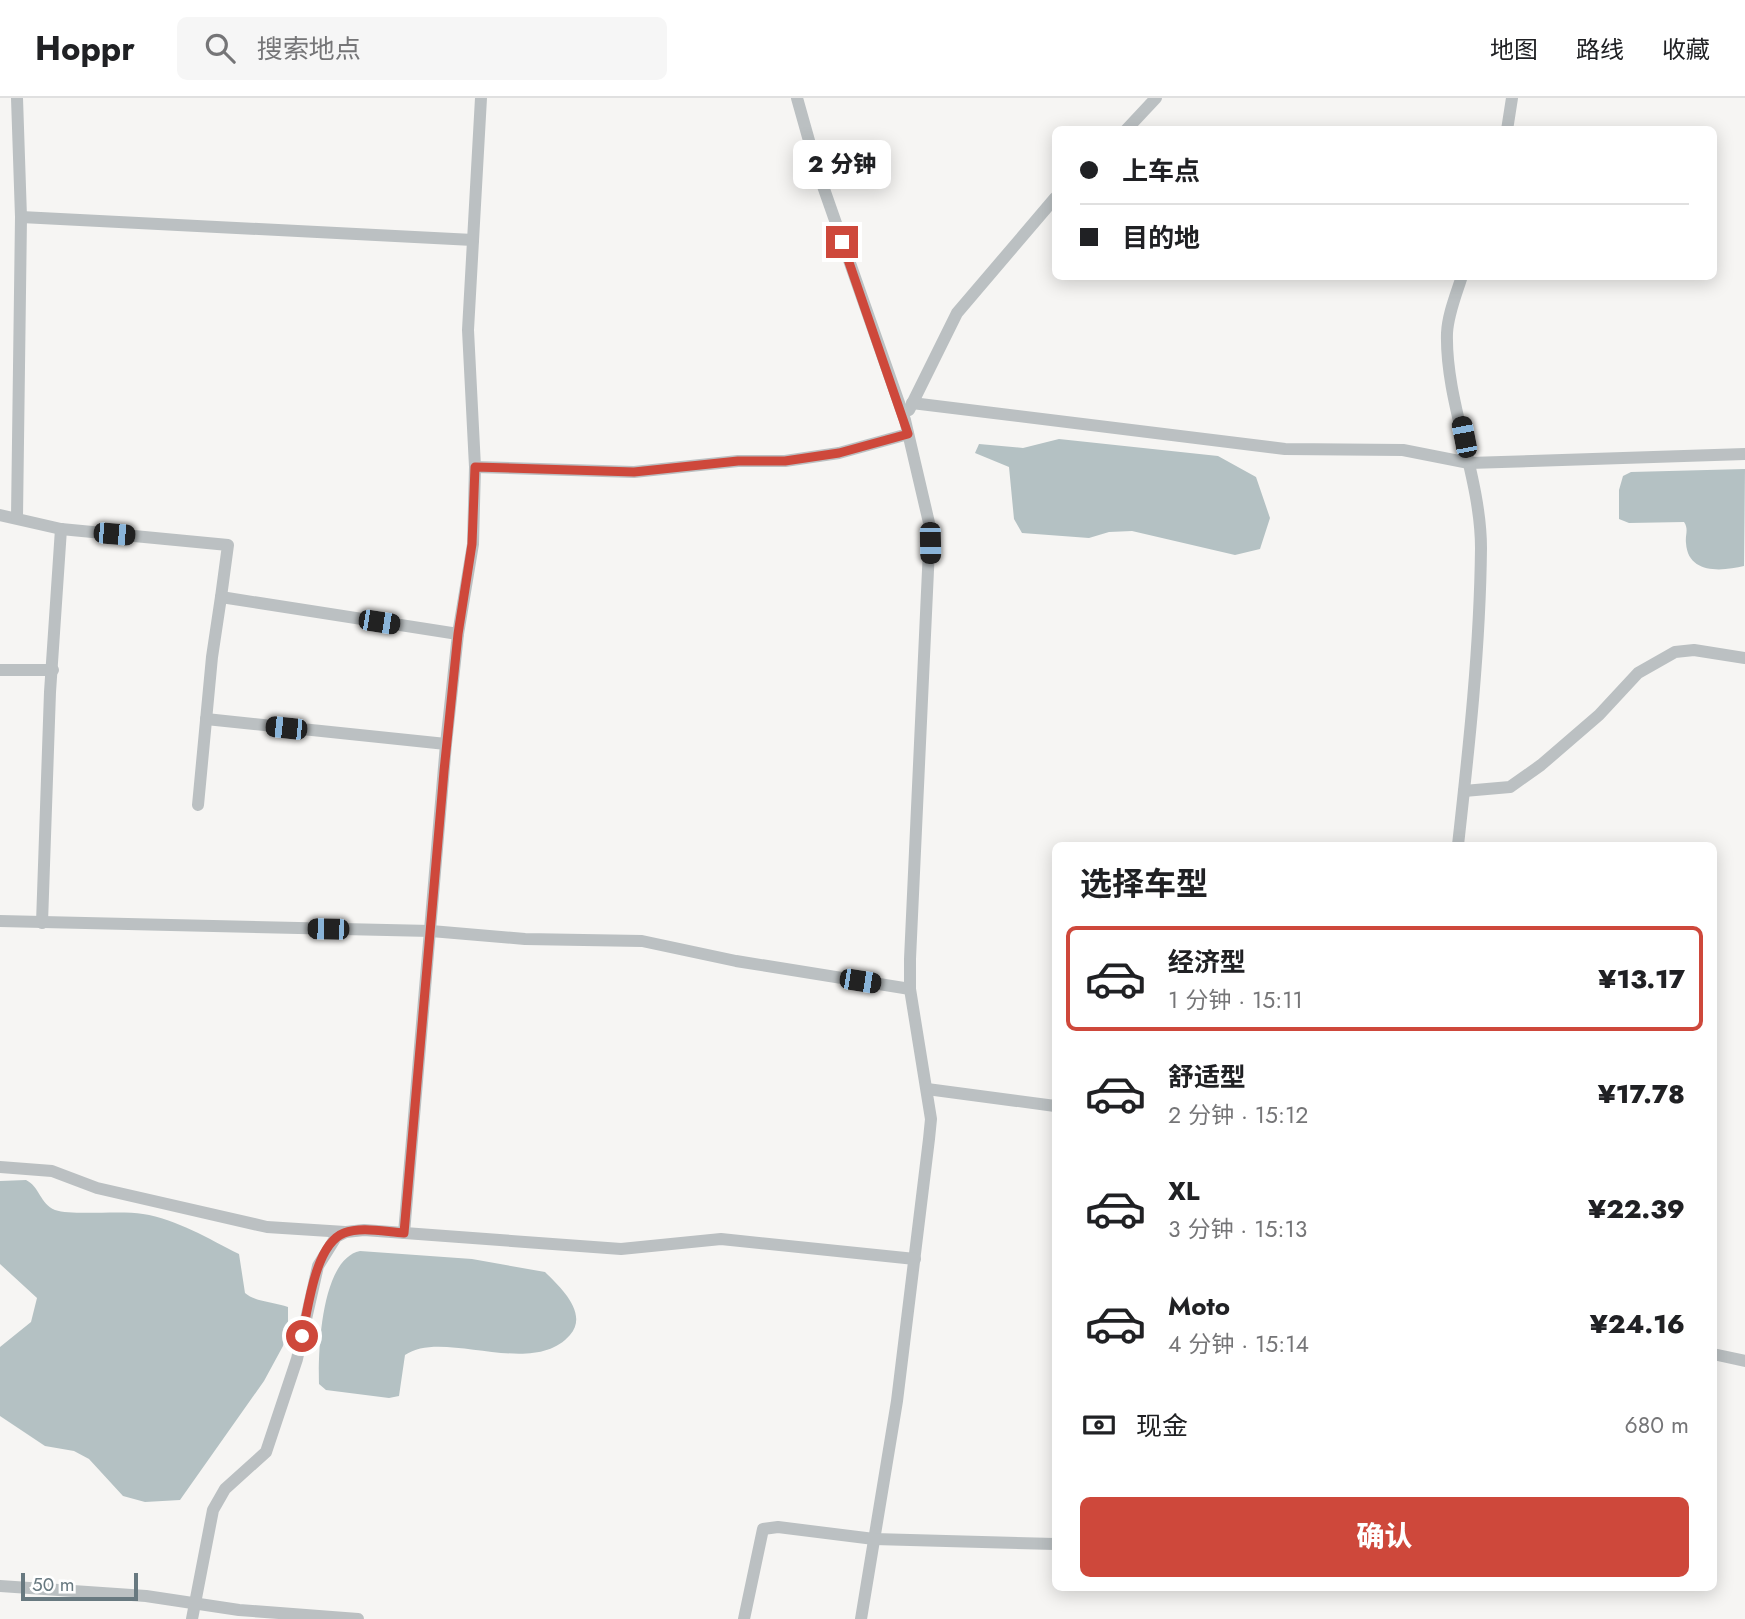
<!DOCTYPE html>
<html lang="zh">
<head>
<meta charset="utf-8">
<style>
	body { margin:0; font-family:Jost,"Noto Sans SC",sans-serif; background:#f6f6f6; color:#202124; height:100vh; display:flex; flex-direction:column; font-size:26px; white-space:nowrap }
	* { box-sizing:border-box; margin:0 }
	p { font-size:23px; color:#757577 }
	.icon { flex:none; width:38px; height:38px; fill:none; stroke:currentColor; stroke-width:2; stroke-linecap:round; stroke-linejoin:round }
	.map { position:relative; flex:1; overflow:hidden }
	.sheet { position:absolute; left:1052px; top:744px; width:665px; height:749px; display:flex; flex-direction:column; background:#fff; border-radius:10px; box-shadow:0 4px 18px #0003 }
	.sheet>* { flex:none }
	.top-card { position:absolute; left:1052px; top:28px; width:665px; height:154px; border-radius:10px; box-shadow:0 4px 18px #0003; display:grid; align-content:center; height:154px; padding:0 28px; background:#fff }
	.scale { position:absolute; left:21px; bottom:18px; width:117px; box-sizing:border-box; padding-left:7px; border:4px solid #687980; border-top:0; font-size:19px; line-height:24px; white-space:nowrap; color:#687980; -webkit-text-stroke:5px #fff; paint-order:stroke }
	.end { position:absolute; width:32px; height:32px; margin:-16px; border:9px solid #ce483b; background:#fff; box-shadow:0 0 0 4px #fff }
	.from { border-radius:50% }
	.bubble { position:absolute; height:49px; border-radius:10px; background:#fff; box-shadow:0 4px 18px #0003; font-size:23px; font-weight:800; line-height:49px; text-align:center }
	.car { position:absolute; width:21px; height:42px; margin:-21px -10px; border-radius:9px; box-shadow:0 0 5px 2px #0007; background:linear-gradient(#222 24%,#8ab4d8 0 40%,#222 0 76%,#8ab4d8 0 86%,#222 0) }
	.top-card b { display:flex; align-items:center; gap:24px; height:66px; font-size:26px }
	.top-card b+b { border-top:2px solid #e0e0e0 }
	.top-card i { width:18px; height:18px; background:#202124 }
	ul { padding:0; list-style:none }
	li { display:flex; align-items:center; gap:21px; height:105px; margin:0 14px 10px; padding:0 14px; border:4px solid transparent; border-radius:10px }
	li div { flex:1 }
	li b { display:block; font-size:26px }
	li em { font-style:normal; font-weight:800 }
	li.on { border-color:#ce483b }
	li>.icon { width:63px; height:63px; stroke-width:1.5 }
	h2 { padding:0 28px; font-size:32px; line-height:84px }
	.pay { display:flex; align-items:center; gap:18px; height:77px; padding:0 28px; font-size:26px }
	.pay p { margin-inline-start:auto }
	.button { display:flex; gap:14px; margin-top:auto; padding:14px 28px }
	.button a { flex:1; height:80px; border-radius:10px; background:#ce483b; color:#fff; font-size:28px; font-weight:800; line-height:80px; text-align:center }
	header { display:flex; align-items:center; gap:42px; box-sizing:border-box; height:98px; padding:0 35px; background:#fff; border-bottom:2px solid #e0e0e0 }
	header strong { font-size:33px }
	nav { display:flex; gap:38px; margin-inline-start:auto; font-size:24px }
	.search { width:490px; height:63px; background:#f6f6f6; display:flex; align-items:center; gap:18px; box-sizing:border-box; padding:0 24px; border-radius:10px; color:#757577; font-size:26px }
	.map>svg:first-child { display:block }
	.water { fill:#b4c1c3 }
	.lines { fill:none; stroke-linecap:round; stroke-linejoin:round }
	.minor { stroke:#bbc0c2; stroke-width:12 }
	.route { stroke:#ce483b; stroke-width:9 }
</style>
</head>
<body>
<header>
<strong>Hoppr</strong>
<div class="search"><svg class="icon" aria-label="search" viewBox="0 0 24 24"><circle cx="10" cy="10" r="6"/><path d="M15 15l6 6"/></svg>搜索地点</div>
<nav><a>地图</a><a>路线</a><a>收藏</a></nav>
</header>
<div class="map">
<svg width="1745" height="1521" viewBox="0 0 1745 1521">
	<rect width="100%" height="100%" fill="#f6f5f3"/>
	<g class="water">
		<path d="M 1059,341 L 1218,358 L 1256,379 L 1270,420 L 1260,451 L 1235,457 L 1132,433 L 1109,434 L 1089,440 L 1022,435 L 1014,421 L 1009,369 L 975,355 L 979,346 L 1023,350 Z"/>
		<path d="M 1745,371 L 1744,468 C 1723,473 1688,477 1686,445 C 1685,437 1689,431 1684,424 L 1629,425 L 1619,421 L 1619,392 L 1623,378 L 1631,374 Z"/>
		<path d="M 26,1082 C 40,1089 40,1106 55,1112 C 73,1118 120,1112 143,1116 C 176,1121 209,1141 239,1156 L 245,1195 C 255,1204 275,1204 288,1209 L 288,1228 L 283,1248 L 264,1283 L 180,1402 L 145,1404 L 123,1398 L 89,1361 L 74,1353 L 45,1348 L 0,1318 L 0,1249 L 31,1224 L 37,1200 L 0,1166 L 0,1083 Z"/>
		<path d="M 360,1153 L 472,1161 L 545,1174 C 560,1189 589,1215 570,1237 C 532,1281 443,1230 405,1257 L 399,1298 L 389,1300 L 326,1292 L 319,1286 C 318,1253 321,1161 360,1153 Z"/>
	</g>
	<g class="lines">
		<g class="minor">
			<path d="M 797,0 L 817,71 L 905,322 L 930,429 L 910,861 L 910,891 L 931,1021 L 929,1041 L 897,1303 L 861,1521"/>
			<path d="M 1126,32 L 1156,0"/>
			<path d="M 1507,32 L 1512,0"/>
			<path d="M 21,119 L 473,142"/>
			<path d="M 912,305 L 1285,351 L 1403,352 L 1469,365 L 1745,356"/>
			<path d="M 909,312 L 957,215 L 1055,100"/>
			<path d="M 475,369 L 634,374 L 738,363 L 785,363 L 839,355 L 908,336"/>
			<path d="M 0,417 L 61,431 L 228,447 L 221,499 L 458,536"/>
			<path d="M 17,419 L 21,119 L 17,0"/>
			<path d="M 0,572 L 53,572"/>
			<path d="M 206,621 L 446,646"/>
			<path d="M 1464,693 L 1510,689 L 1541,667 L 1599,617 L 1638,575 L 1675,554 L 1694,552 L 1745,560"/>
			<path d="M 198,707 L 212,559 L 221,499"/>
			<path d="M 1458,747 C 1469,649 1480,549 1481,450 C 1481,379 1445,303 1447,235 C 1448,216 1456,197 1462,178"/>
			<path d="M 0,823 L 431,833 L 525,841 L 642,843 L 736,863 L 910,891"/>
			<path d="M 42,825 L 50,594 L 61,431"/>
			<path d="M 927,991 L 1055,1008"/>
			<path d="M 0,1069 L 52,1073 L 97,1090 L 267,1129 L 345,1134"/>
			<path d="M 404,1135 L 446,646 L 458,536 L 473,446 L 475,369 L 468,232 L 481,0"/>
			<path d="M 1713,1256 L 1745,1263"/>
			<path d="M 0,1488 L 146,1498 L 239,1512 L 358,1521"/>
			<path d="M 192,1521 L 213,1412 L 225,1391 L 266,1354 L 297,1261 L 318,1168 L 336,1139 L 346,1134 L 364,1132 L 621,1151 L 721,1141 L 915,1161"/>
			<path d="M 744,1521 L 763,1431 L 778,1429 L 874,1441 L 1055,1446"/>
		</g>
	</g>
	<g class="lines">
		<path class="route" d="M 302,1238 C 308,1211 315,1146 344,1135 C 361,1128 386,1134 404,1135 L 444,673 L 458,536 L 472,446 L 475,369 L 634,374 L 738,363 L 785,363 L 839,355 L 908,336 L 842,144"/>
	</g>
</svg>
<div class="scale">50 m</div>
<i class="end from" style="left:302px;top:1238px"></i>
<i class="end" style="left:842px;top:144px"></i>
<div class="bubble" style="left:793px;top:42px;width:98px">2 分钟</div>
<i class="car" style="left:1464px;top:339px;rotate:349deg"></i>
<i class="car" style="left:114px;top:436px;rotate:95deg"></i>
<i class="car" style="left:930px;top:445px;rotate:179deg"></i>
<i class="car" style="left:379px;top:524px;rotate:99deg"></i>
<i class="car" style="left:286px;top:630px;rotate:276deg"></i>
<i class="car" style="left:328px;top:831px;rotate:271deg"></i>
<i class="car" style="left:860px;top:883px;rotate:99deg"></i>
<div class="top-card">
<b><i class="from"></i>上车点</b>
<b><i></i>目的地</b>
</div>
<section class="sheet">
<h2>选择车型</h2>
<ul>
<li class="on"><svg class="icon" aria-label="car" viewBox="0 0 24 24"><path d="M5 17H2v-5l4-1 3-4h7l3 4 3 1v5h-3M9 17h6M6 11h13"/><circle cx="7" cy="17" r="2"/><circle cx="17" cy="17" r="2"/></svg><div><b>经济型</b><p>1 分钟 · 15:11</p></div><em>¥13.17</em></li>
<li><svg class="icon" aria-label="car" viewBox="0 0 24 24"><path d="M5 17H2v-5l4-1 3-4h7l3 4 3 1v5h-3M9 17h6M6 11h13"/><circle cx="7" cy="17" r="2"/><circle cx="17" cy="17" r="2"/></svg><div><b>舒适型</b><p>2 分钟 · 15:12</p></div><em>¥17.78</em></li>
<li><svg class="icon" aria-label="car" viewBox="0 0 24 24"><path d="M5 17H2v-5l4-1 3-4h7l3 4 3 1v5h-3M9 17h6M6 11h13"/><circle cx="7" cy="17" r="2"/><circle cx="17" cy="17" r="2"/></svg><div><b>XL</b><p>3 分钟 · 15:13</p></div><em>¥22.39</em></li>
<li><svg class="icon" aria-label="car" viewBox="0 0 24 24"><path d="M5 17H2v-5l4-1 3-4h7l3 4 3 1v5h-3M9 17h6M6 11h13"/><circle cx="7" cy="17" r="2"/><circle cx="17" cy="17" r="2"/></svg><div><b>Moto</b><p>4 分钟 · 15:14</p></div><em>¥24.16</em></li>
</ul>
<div class="pay"><svg class="icon" aria-label="cash" viewBox="0 0 24 24"><path d="M3 7h18v10H3z"/><circle cx="12" cy="12" r="2"/></svg>现金<p>680 m</p></div>
<div class="button"><a>确认</a></div>
</section>
</div>
</body>
</html>
